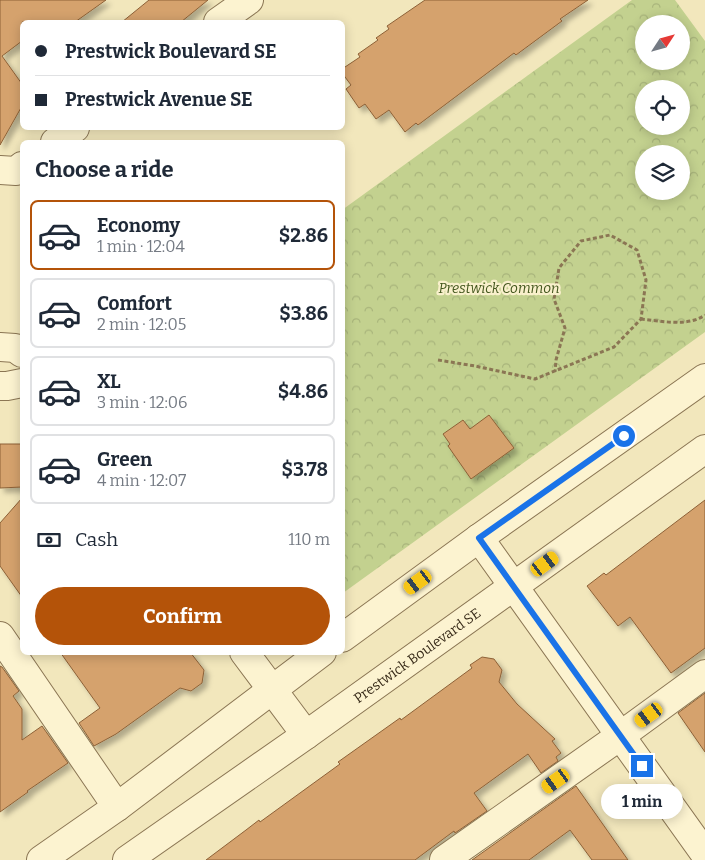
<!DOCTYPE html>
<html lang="en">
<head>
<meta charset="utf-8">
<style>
	body { margin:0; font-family:Bitter,serif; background:#f6f6f7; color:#1f2937; height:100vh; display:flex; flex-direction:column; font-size:19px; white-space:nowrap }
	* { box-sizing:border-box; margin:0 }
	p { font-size:16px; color:#747a83 }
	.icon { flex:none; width:28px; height:28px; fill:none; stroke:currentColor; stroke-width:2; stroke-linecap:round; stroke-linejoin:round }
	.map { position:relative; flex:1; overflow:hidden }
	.side { position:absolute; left:20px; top:140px; width:325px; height:515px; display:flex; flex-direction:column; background:#fff; border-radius:8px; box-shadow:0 2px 12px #0003 }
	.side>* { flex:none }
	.guide { position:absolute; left:20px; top:20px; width:325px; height:110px; border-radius:8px; box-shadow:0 2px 12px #0003; display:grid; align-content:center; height:110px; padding:0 15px; background:#fff }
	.needle { width:32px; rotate:54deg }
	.buttons { position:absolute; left:635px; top:15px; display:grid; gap:10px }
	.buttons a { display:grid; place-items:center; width:55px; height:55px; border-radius:50%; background:#fff; box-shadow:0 2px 12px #0003; font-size:25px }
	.end { position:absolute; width:22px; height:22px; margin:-11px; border:6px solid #1a73e8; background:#fff; box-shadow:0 0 0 2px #fff }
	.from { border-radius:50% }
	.bubble { position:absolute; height:35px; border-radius:18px; background:#fff; box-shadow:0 2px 12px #0003; font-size:16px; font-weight:700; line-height:35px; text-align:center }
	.car { position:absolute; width:15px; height:30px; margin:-15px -8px; border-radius:6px; box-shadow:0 0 4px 1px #0007; background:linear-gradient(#f5c518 24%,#345 0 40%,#f5c518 0 76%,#345 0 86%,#f5c518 0) }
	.guide b { display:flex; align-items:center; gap:18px; height:48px; font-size:19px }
	.guide b+b { border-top:1px solid #e0e1e3 }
	.guide i { width:12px; height:12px; background:#1f2937 }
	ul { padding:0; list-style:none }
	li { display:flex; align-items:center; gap:15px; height:70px; margin:0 10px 8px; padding:0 5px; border:2px solid #e0e1e3; border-radius:8px }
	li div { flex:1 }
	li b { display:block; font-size:19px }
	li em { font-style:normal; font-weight:700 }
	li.current { border-color:#b45309 }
	li>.icon { width:45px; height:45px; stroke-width:1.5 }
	h2 { padding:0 15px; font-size:22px; line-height:60px }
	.pay { display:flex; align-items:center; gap:12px; height:55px; padding:0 15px; font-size:19px }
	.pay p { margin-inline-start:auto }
	.primary-button { display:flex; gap:10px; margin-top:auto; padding:10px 15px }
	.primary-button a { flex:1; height:58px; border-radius:30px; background:#b45309; color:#fff; font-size:20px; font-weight:700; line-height:58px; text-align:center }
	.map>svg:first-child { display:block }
	.park { fill:url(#park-crowns); fill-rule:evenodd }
	.building { fill:#d5a26d; stroke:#8d6137; filter:url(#shadow) }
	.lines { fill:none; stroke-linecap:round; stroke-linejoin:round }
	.minor-casing { stroke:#8b7654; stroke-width:30 }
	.path { stroke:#8b7654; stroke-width:3; stroke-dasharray:4 2.5; stroke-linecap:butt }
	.minor { stroke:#fcf3d0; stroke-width:28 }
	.route { stroke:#1a73e8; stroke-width:6 }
	.labels { text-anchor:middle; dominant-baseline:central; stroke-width:4.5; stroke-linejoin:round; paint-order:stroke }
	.park-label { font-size:14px; font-style:italic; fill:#44571e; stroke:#f9f0cc }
	.street-label { font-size:14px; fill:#392c1a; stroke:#f9f0cc }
</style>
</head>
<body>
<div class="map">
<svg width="705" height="860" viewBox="0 0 705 860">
	<defs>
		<pattern id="park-crowns" width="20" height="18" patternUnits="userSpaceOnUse" patternTransform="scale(1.25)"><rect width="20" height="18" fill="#c3d18f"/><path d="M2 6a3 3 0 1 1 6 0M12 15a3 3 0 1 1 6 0" fill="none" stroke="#a8b47b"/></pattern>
		<filter id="shadow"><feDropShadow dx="4.5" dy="4.5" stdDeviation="2.5" flood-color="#0004"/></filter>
	</defs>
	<rect width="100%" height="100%" fill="#f2e7bc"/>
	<path class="park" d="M 632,0 L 675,0 L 705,41 L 705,332 L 343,593 L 342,210 ZM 644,24 L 681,24 L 681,61 L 644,61 ZM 644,89 L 681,89 L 681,126 L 644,126 ZM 644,154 L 681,154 L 681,191 L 644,191 Z"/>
	<g class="building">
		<path d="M 0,0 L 106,0 L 75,22 L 22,22 L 22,41 L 2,56 L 22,84 L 22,106 L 0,145 Z"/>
		<path d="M 149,0 L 208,0 L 181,22 L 122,22 Z"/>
		<path d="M 425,0 L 588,0 L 560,19 L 562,21 L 516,55 L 514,53 L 418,125 L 416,123 L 405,132 L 389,110 L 376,119 L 365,104 L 359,108 L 346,89 L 351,85 L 342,73 L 342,69 L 360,57 L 358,54 L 378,40 L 376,38 L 389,29 L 387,26 Z"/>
		<path d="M 489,415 L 514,448 L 471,479 L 448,446 L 450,444 L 443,434 L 463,420 L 470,429 Z"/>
		<path d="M 0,444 L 22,444 L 22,487 L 0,488 Z"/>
		<path d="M 22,498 L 22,597 L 0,566 L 0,523 Z"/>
		<path d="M 705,500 L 705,648 L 671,673 L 630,617 L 618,626 L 587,586 L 604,573 L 606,575 Z"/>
		<path d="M 60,652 L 190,652 L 204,670 L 202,683 L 191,691 L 180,688 L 116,734 L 94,746 L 79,723 L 100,708 Z"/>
		<path d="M 482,657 L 494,659 L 502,670 L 499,682 L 517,704 L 555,739 L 552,741 L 561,753 L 556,757 L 558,761 L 541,773 L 528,754 L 474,793 L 487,811 L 455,833 L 454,831 L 415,860 L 206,860 L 246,830 L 259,820 L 260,822 L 340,764 L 338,762 L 400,718 L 401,720 L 472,668 L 470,665 Z"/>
		<path d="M 0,666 L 2,667 L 19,691 L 13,696 L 22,709 L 22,740 L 42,726 L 68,763 L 27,791 L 28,792 L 0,812 Z"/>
		<path d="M 705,693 L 705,752 L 678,713 Z"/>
		<path d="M 576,786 L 628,860 L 592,860 L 570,830 L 529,860 L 472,860 Z"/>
	</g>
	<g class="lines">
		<defs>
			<g id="minor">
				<path d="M 218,22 L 249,0"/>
				<path d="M 55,142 L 75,128"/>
				<path d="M 0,170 L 16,171 L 22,166"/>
				<path d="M 0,347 L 15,348 L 22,353"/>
				<path d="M 0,386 L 7,386 L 22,383"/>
				<path d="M 479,538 L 705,854"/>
				<path d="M 0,636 L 117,807"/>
				<path d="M 342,638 L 479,538 L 705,378"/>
				<path d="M 244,652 L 306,735"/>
				<path d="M 41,860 L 117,807 L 322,652"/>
				<path id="s1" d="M 127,860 L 306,735 L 705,449"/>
				<path d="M 444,860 L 620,736 L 705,674"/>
			</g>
		</defs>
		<use href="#minor" class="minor-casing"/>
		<g class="path">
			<path d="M 641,319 C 661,321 688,327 705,315"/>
			<path d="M 438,360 L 475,366 L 535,379 L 614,347 L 641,319 L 646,280 L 637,250 L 610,235 L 581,241 L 559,268 L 554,299 L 565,328 L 556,360 L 555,372"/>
		</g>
		<use href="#minor" class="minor"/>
	</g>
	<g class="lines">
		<path class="route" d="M 624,436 L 479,538 L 642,766"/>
	</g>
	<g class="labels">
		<g class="park-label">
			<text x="499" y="288">Prestwick Common</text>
		</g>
		<g class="street-label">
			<text stroke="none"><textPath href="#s1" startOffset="355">Prestwick Boulevard SE</textPath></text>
		</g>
	</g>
</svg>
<div class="buttons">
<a><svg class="needle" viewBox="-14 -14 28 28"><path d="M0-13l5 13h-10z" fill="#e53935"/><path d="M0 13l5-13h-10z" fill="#747a83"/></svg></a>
<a><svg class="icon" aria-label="locate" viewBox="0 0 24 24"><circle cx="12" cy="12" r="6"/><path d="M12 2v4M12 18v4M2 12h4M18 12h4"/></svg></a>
<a><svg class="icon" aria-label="layers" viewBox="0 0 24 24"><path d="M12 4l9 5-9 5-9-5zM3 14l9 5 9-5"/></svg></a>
</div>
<i class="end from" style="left:624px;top:436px"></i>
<i class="end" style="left:642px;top:766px"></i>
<div class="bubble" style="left:601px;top:784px;width:82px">1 min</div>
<i class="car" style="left:545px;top:564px;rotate:54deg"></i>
<i class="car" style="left:418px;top:582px;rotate:234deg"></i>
<i class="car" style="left:649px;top:715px;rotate:234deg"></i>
<i class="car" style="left:556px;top:781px;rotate:235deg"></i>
<div class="guide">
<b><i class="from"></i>Prestwick Boulevard SE</b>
<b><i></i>Prestwick Avenue SE</b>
</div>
<section class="side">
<h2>Choose a ride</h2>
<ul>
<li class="current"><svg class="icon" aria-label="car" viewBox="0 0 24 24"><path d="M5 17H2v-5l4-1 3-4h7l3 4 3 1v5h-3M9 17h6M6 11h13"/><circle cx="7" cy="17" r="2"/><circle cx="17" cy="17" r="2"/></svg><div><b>Economy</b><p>1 min · 12:04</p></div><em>$2.86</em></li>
<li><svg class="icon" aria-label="car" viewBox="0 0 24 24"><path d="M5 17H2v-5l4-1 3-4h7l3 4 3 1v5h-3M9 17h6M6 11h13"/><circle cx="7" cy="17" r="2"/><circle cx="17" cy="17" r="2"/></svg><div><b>Comfort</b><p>2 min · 12:05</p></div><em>$3.86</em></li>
<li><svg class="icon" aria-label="car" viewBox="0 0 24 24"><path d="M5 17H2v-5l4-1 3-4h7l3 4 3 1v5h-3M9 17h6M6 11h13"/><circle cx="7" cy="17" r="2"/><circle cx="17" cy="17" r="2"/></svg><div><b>XL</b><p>3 min · 12:06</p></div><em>$4.86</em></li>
<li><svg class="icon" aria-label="car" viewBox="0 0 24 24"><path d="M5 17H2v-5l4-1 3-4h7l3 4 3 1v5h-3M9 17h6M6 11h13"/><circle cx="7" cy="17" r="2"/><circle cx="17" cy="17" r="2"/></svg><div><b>Green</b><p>4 min · 12:07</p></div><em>$3.78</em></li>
</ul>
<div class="pay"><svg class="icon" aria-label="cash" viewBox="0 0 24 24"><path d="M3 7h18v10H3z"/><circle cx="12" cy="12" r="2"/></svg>Cash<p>110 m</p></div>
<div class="primary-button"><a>Confirm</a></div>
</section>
</div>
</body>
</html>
